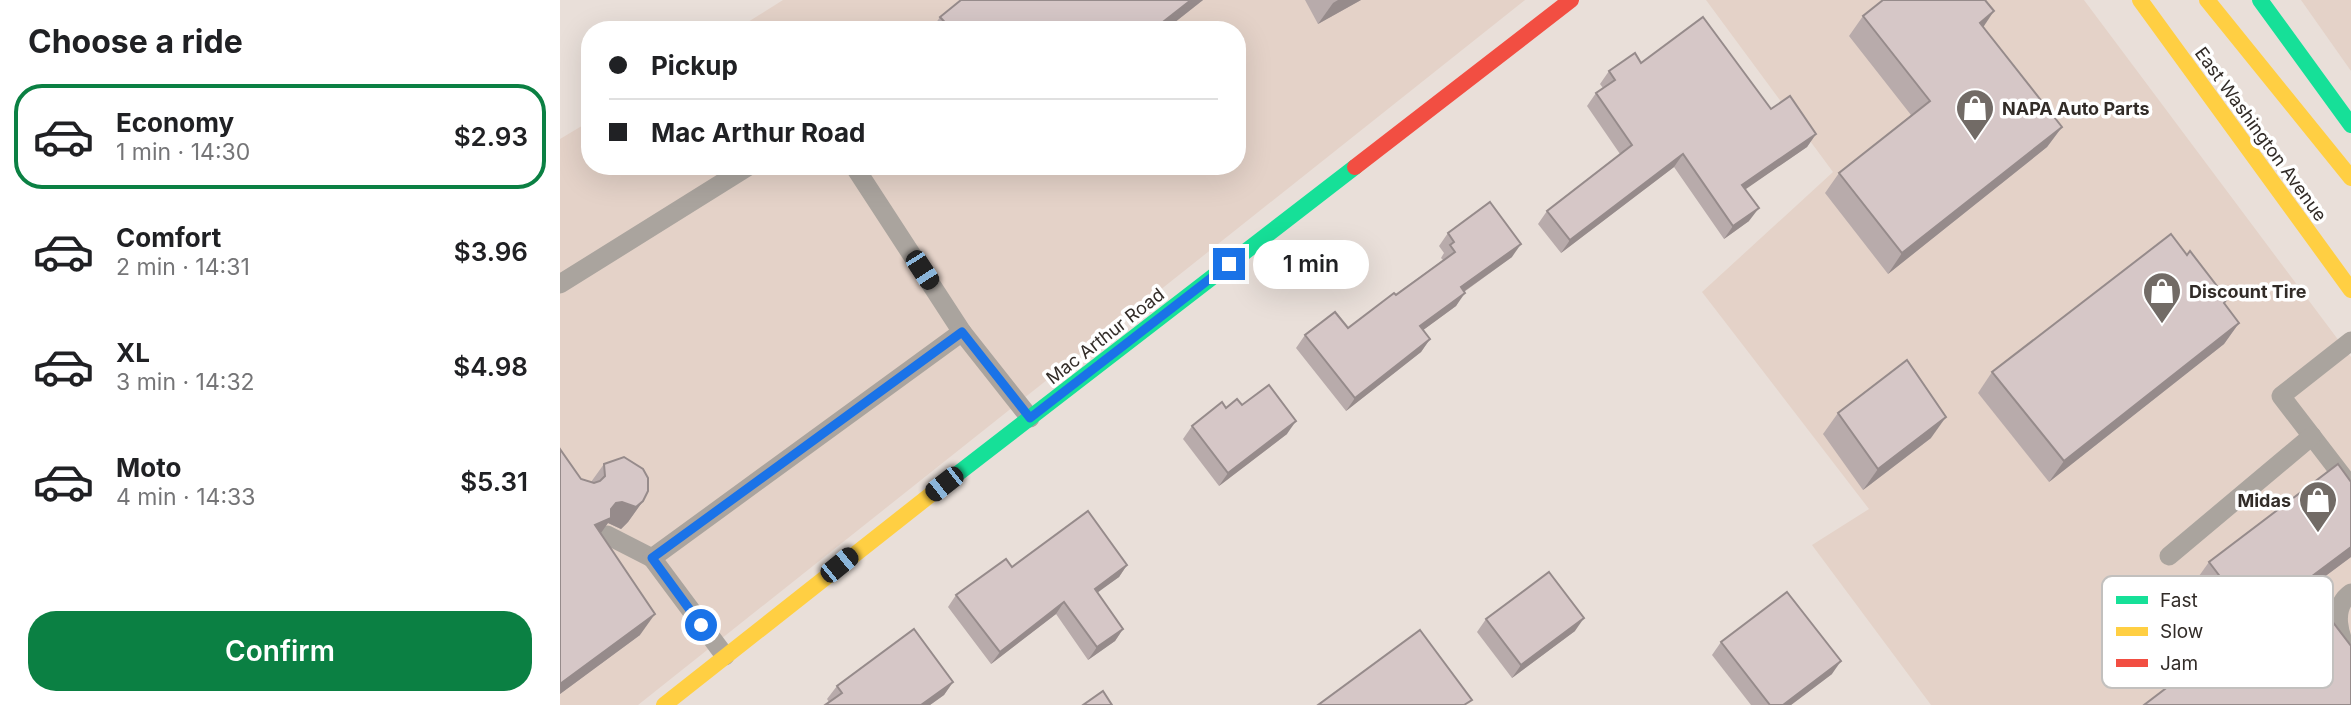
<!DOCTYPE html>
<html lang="en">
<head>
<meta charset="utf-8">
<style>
	body { margin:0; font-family:Inter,sans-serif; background:#f6f6f6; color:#202124; height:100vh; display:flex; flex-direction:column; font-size:26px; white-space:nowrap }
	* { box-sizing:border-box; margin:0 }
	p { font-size:23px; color:#757577 }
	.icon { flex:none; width:38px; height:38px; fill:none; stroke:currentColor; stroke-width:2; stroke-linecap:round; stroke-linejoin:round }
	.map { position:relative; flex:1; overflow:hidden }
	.side { display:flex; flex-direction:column; background:#fff; width:560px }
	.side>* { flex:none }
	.banner { position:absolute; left:21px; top:21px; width:665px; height:154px; border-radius:28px; box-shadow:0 7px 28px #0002; display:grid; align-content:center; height:154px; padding:0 28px; background:#fff }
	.end { position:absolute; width:32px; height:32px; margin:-16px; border:9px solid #1a73e8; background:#fff; box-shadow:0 0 0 4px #fff }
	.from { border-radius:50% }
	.bubble { position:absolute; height:49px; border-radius:24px; background:#fff; box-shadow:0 7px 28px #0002; font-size:23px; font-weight:600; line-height:49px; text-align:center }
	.car { position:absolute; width:21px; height:42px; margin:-21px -10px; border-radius:9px; box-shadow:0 0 5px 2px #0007; background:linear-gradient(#222 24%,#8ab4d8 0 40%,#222 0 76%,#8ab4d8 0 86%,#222 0) }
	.banner b { display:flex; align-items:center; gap:24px; height:66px; font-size:26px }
	.banner b+b { border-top:2px solid #e0e0e0 }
	.banner i { width:18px; height:18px; background:#202124 }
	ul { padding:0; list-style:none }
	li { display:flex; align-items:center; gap:21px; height:105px; margin:0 14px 10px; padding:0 14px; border:4px solid transparent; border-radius:28px }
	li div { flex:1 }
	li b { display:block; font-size:26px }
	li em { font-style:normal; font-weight:600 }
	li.current { border-color:#0b8043 }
	li>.icon { width:63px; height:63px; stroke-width:1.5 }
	h2 { padding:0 28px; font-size:32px; line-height:84px }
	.button { display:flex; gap:14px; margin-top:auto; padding:14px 28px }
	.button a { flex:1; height:80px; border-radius:28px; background:#0b8043; color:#fff; font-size:28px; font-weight:600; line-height:80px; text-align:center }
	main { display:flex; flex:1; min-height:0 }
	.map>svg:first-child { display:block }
	.built { fill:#e4d2c8 }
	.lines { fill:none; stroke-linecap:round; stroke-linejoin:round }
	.lane { stroke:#aaa49e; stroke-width:19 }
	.fast { stroke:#16e098; stroke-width:16 }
	.slow { stroke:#ffcf43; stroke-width:16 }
	.jam { stroke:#f24e42; stroke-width:16 }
	.wall { fill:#b8abab }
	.shaded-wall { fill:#968b8b }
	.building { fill:#d6c7c7; stroke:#968b8b; stroke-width:2 }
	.route { stroke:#1a73e8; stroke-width:9 }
	.labels { text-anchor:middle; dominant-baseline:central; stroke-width:7; stroke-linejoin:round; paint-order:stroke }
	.poi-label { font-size:18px; font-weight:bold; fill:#322c28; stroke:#fff; text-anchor:start }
	.street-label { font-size:18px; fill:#322c28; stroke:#fff }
	.key { fill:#fff; stroke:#c2c0be; stroke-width:2 }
	.key-label { font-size:19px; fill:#322c28 }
</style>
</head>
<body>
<main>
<section class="side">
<h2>Choose a ride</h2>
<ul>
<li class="current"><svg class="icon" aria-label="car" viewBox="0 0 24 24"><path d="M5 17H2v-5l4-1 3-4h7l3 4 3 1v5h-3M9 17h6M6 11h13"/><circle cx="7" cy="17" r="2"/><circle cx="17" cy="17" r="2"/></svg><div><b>Economy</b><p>1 min · 14:30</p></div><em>$2.93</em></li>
<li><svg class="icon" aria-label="car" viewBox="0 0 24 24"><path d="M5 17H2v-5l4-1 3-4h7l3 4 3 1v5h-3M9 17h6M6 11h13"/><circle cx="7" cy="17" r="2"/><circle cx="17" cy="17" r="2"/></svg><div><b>Comfort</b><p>2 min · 14:31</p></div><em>$3.96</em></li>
<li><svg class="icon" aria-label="car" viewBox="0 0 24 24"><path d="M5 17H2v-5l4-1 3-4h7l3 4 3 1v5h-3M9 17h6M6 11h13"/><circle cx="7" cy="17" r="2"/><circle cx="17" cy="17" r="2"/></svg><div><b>XL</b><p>3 min · 14:32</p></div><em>$4.98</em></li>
<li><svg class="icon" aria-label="car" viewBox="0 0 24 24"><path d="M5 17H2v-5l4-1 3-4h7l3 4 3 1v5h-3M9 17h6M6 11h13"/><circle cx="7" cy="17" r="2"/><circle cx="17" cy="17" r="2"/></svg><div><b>Moto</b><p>4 min · 14:33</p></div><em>$5.31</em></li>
</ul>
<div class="button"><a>Confirm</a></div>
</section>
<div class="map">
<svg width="1791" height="705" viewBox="0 0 1791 705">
	<rect width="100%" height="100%" fill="#e9dfd9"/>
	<g class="built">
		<path d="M 223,0 L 965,0 L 78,705 L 0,705 L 0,139 L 30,121 L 30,166 L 677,166 L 677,30 L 175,30 Z"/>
		<path d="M 1146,0 L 1524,0 L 1791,357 L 1791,705 L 1371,705 L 1252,545 L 1309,509 L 1142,292 L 1273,172 Z"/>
		<path d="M 1741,0 L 1791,0 L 1791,71 Z"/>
	</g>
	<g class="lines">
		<g class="lane">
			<path d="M 294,166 L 402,332"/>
			<path d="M 0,284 L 189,166"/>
			<path d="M 1791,341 L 1721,396 L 1791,487"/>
			<path d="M 47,535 L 92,558"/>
			<path d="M 1609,556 L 1752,436"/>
			<path d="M 1791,593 C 1770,608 1779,638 1791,655"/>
			<path d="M 165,656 L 92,558 L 402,332 L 470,418"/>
		</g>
		<g class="fast">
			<path d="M 1700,0 L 1791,125"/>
			<path d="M 374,492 L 795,167"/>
		</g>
		<g class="slow">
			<path d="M 1580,0 L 1791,290"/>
			<path d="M 1647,0 L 1791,178"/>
			<path d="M 104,705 L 374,492"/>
		</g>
		<path class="jam" d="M 795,167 L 1011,0"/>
	</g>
	<g class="wall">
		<path d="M 401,0 L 643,0 L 605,30 L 371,30 L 380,17 Z"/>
		<path d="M 745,0 L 801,0 L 758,24 Z"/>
		<path d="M 1303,16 L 1423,27 L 1502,127 L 1487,147 L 1328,274 L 1265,193 L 1279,173 L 1351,115 L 1289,36 Z"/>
		<path d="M 1081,63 L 1211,109 L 1256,134 L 1247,147 L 1185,189 L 1189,221 L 1164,239 L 1114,167 L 1001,253 L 978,224 L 987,211 L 1060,154 L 1027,106 L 1036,93 L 1043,88 L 1040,84 L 1049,71 Z"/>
		<path d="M 426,166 L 444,166 L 433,175 Z"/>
		<path d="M 888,233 L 952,257 L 904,292 L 896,306 L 863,330 L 870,339 L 861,352 L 786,411 L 736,348 L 745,335 L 788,328 L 883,260 L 881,258 L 884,253 L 879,246 Z"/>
		<path d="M 1664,303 L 1679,323 L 1664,344 L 1489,482 L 1418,393 L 1432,372 Z"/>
		<path d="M 682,405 L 727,434 L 659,486 L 623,439 L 632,426 L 666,408 Z"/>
		<path d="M 1278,413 L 1371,438 L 1303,490 L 1263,434 Z"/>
		<path d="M 0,449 L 21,479 L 31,482 L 44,464 L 83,501 L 68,522 L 61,529 L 48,523 L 40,533 L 80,635 L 0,694 Z"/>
		<path d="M 1791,557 L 1748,589 L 1674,636 L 1634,583 L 1649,562 Z"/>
		<path d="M 567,565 L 559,577 L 537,592 L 563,629 L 555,641 L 528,660 L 496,614 L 431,664 L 388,607 L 396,595 L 452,567 Z"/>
		<path d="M 926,619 L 1015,631 L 952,678 L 917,632 Z"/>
		<path d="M 1161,642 L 1272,674 L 1231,705 L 1191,705 L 1152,655 Z"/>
		<path d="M 393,682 L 384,695 L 370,705 L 265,705 L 269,702 L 267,699 L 277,686 Z"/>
	</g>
	<g class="shaded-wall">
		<path d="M 631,0 L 643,0 L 605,30 L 593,30 Z"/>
		<path d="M 778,0 L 801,0 L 758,24 L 773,3 Z"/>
		<path d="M 1434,11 L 1420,32 L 1420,23 Z"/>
		<path d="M 1502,127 L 1487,147 L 1328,274 L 1342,253 Z"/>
		<path d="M 1256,134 L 1247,147 L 1173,198 L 1182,185 Z"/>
		<path d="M 1123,154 L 1114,167 L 1001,253 L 1010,240 Z"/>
		<path d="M 439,166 L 444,166 L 433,175 Z"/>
		<path d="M 1199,208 L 1189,221 L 1164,239 L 1173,226 Z"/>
		<path d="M 961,244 L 952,257 L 892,300 L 901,287 Z"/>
		<path d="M 905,293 L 896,306 L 851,339 L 860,326 Z"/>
		<path d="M 1679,323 L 1664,344 L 1489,482 L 1504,461 Z"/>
		<path d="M 870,339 L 861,352 L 786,411 L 795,398 Z"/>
		<path d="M 1386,417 L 1371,438 L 1303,490 L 1318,469 Z"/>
		<path d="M 736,421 L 727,434 L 659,486 L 668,473 Z"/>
		<path d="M 83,501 L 68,522 L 61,529 L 48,523 L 36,540 L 35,525 L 56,503 L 62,502 Z"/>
		<path d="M 1791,547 L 1791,557 L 1728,604 L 1743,583 Z"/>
		<path d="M 567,565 L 559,577 L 526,601 L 535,589 Z"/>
		<path d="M 504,602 L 496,614 L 431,664 L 440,652 Z"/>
		<path d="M 95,614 L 80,635 L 0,694 L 0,684 Z"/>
		<path d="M 1024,618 L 1015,631 L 952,678 L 961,665 Z"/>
		<path d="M 563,629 L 555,641 L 528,660 L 537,647 Z"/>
		<path d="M 1281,661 L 1272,674 L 1231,705 L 1223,705 Z"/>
		<path d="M 393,682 L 384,695 L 370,705 L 361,705 Z"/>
	</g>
	<g class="building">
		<path d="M 401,0 L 631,0 L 594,29 L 594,30 L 390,30 L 391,29 L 380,17 Z"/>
		<path d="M 1323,0 L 1425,0 L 1434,11 L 1420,23 L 1502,127 L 1342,253 L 1279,173 L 1370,101 L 1303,16 Z"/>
		<path d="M 1143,17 L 1211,109 L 1230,96 L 1256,134 L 1182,185 L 1199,208 L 1173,226 L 1123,154 L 1010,240 L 987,211 L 1072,145 L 1036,93 L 1055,80 L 1049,71 L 1075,53 L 1081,63 Z"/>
		<path d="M 930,202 L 961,244 L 901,287 L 905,293 L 860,326 L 870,339 L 795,398 L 745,335 L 775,312 L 788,328 L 834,293 L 836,295 L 895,252 L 890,245 L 894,242 L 888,233 Z"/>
		<path d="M 1611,234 L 1627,255 L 1630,251 L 1667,299 L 1664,303 L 1679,323 L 1504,461 L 1432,372 Z"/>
		<path d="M 1347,360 L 1386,417 L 1318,469 L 1278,413 Z"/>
		<path d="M 709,385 L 736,421 L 668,473 L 632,426 L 662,402 L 666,408 L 677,399 L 682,405 Z"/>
		<path d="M 0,449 L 21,479 L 34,483 L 40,481 L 45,476 L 44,464 L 64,457 L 83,469 L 88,478 L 88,491 L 83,501 L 76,507 L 62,502 L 56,503 L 51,509 L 51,518 L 35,525 L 95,614 L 0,684 Z"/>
		<path d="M 1778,464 L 1791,482 L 1791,547 L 1743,583 L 1791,646 L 1791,705 L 1584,705 L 1694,621 L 1649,562 Z"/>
		<path d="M 528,511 L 567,565 L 535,589 L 563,629 L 537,647 L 504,602 L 440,652 L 396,595 L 446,559 L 452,567 Z"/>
		<path d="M 989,572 L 1024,618 L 961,665 L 926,619 Z"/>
		<path d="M 1227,592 L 1281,661 L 1223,705 L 1210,705 L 1161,642 Z"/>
		<path d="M 354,629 L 393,682 L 361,705 L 265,705 L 282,693 L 277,686 Z"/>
		<path d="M 860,630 L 912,700 L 904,705 L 758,705 Z"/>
		<path d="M 543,691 L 552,705 L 523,705 Z"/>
	</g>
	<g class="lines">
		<path class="route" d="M 141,625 L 92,558 L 402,332 L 470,418 L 669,264"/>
	</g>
	<defs>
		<symbol id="shop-pin" viewBox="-11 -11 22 30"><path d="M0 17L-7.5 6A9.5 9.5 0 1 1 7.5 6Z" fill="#726b66" stroke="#fff"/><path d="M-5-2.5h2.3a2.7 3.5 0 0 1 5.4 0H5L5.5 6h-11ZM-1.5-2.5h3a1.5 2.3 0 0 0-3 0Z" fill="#fff"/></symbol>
	</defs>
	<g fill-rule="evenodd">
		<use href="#shop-pin" x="1393" y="86" width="44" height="60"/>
		<use href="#shop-pin" x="1580" y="269" width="44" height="60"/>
		<use href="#shop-pin" x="1736" y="478" width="44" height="60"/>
	</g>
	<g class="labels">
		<g class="poi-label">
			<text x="1442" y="108">NAPA Auto Parts</text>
			<text x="1629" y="291">Discount Tire</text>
			<text x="1731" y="500" text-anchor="end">Midas</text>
		</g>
		<g class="street-label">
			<text transform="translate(1701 134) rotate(54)">East Washington Avenue</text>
			<text transform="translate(545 336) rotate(-38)">Mac Arthur Road</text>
		</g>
	</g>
	<rect x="1542" y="576" width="231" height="112" rx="10" class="key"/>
	<rect x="1556" y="596" width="32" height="8" fill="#16e098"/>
	<rect x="1556" y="627" width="32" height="9" fill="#ffcf43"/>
	<rect x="1556" y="659" width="32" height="8" fill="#f24e42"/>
	<g class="key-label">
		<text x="1600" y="607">Fast</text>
		<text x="1600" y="638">Slow</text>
		<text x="1600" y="670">Jam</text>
	</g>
</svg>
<i class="end from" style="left:141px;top:625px"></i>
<i class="end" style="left:669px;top:264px"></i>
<div class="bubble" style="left:693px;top:240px;width:116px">1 min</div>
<i class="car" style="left:362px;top:270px;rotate:147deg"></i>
<i class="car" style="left:384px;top:484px;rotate:232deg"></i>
<i class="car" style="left:279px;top:565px;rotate:51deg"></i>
<div class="banner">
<b><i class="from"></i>Pickup</b>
<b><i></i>Mac Arthur Road</b>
</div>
</div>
</main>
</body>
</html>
